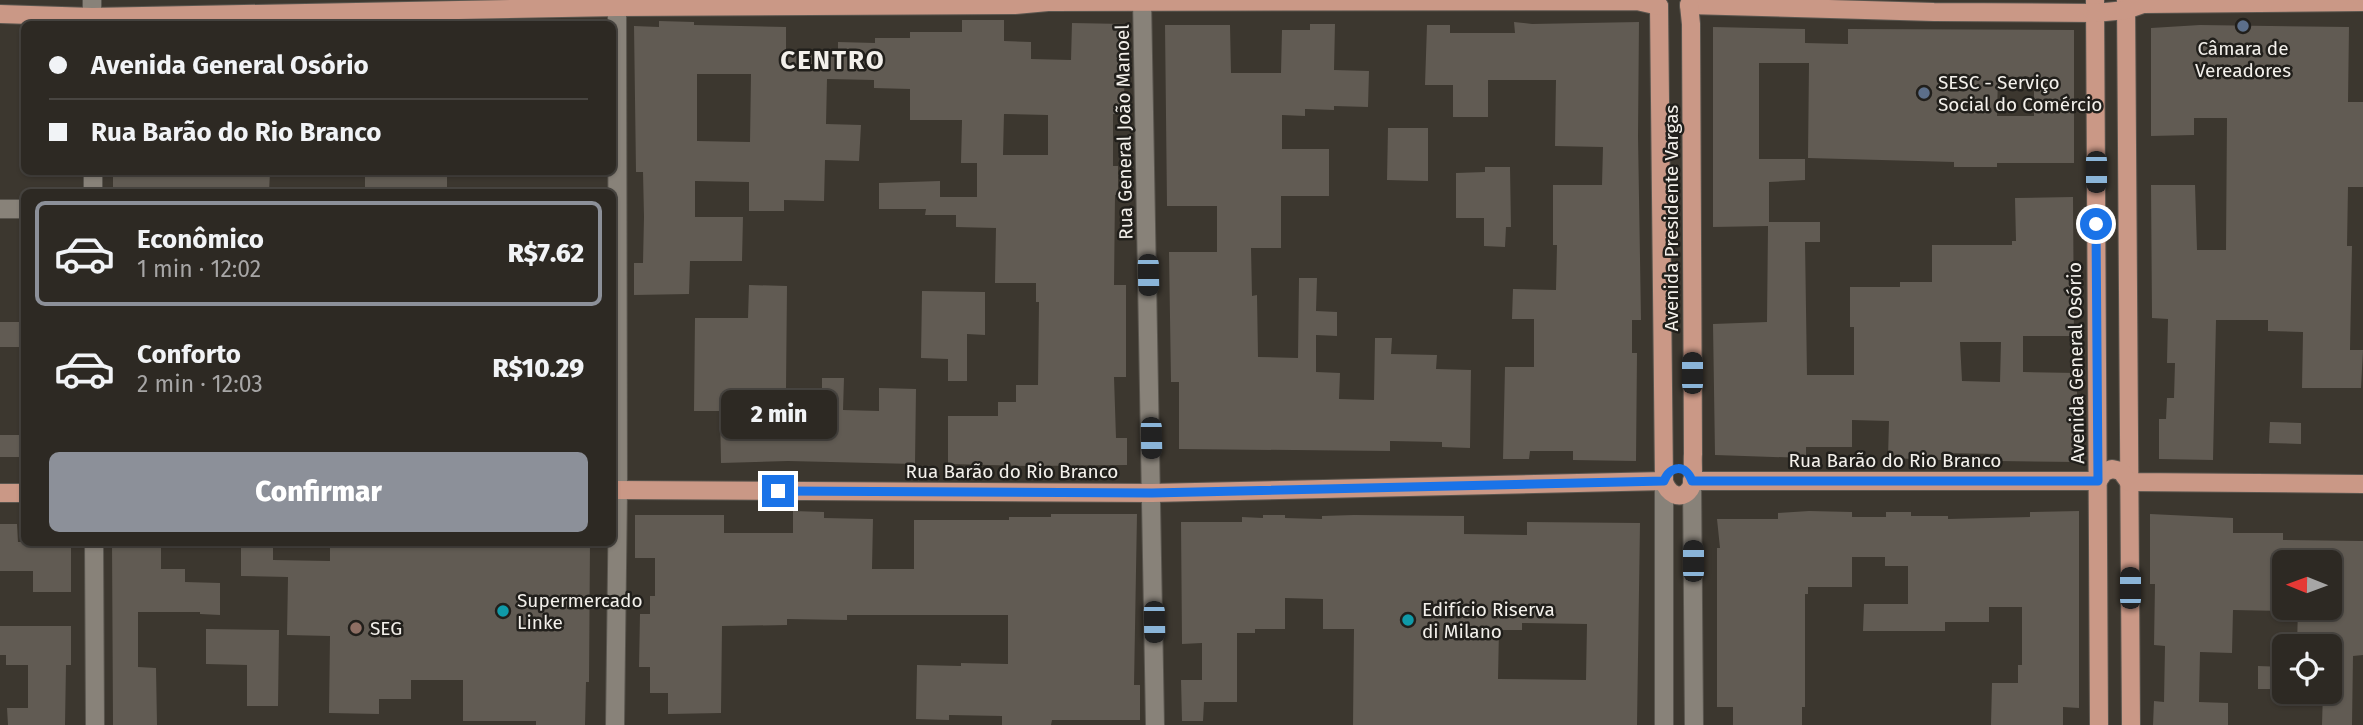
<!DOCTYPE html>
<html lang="pt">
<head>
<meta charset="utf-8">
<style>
	body { margin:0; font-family:"Fira Sans",sans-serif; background:#35312b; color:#f1f3f6; height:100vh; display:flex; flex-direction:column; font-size:26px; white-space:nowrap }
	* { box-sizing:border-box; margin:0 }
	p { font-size:23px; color:#a7a6a6 }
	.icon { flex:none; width:38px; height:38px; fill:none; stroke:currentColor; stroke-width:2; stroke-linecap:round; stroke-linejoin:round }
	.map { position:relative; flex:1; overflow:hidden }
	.sheet { position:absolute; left:21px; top:189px; width:595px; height:357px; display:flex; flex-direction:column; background:#2d2923; border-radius:10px; box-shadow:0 2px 5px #0004,0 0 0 2px #484541 }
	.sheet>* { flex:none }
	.guide { position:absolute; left:21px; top:21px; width:595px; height:154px; border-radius:10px; box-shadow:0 2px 5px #0004,0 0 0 2px #484541; display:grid; align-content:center; height:154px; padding:0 28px; background:#2d2923 }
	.needle { width:46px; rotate:271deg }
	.controls { position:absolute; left:2272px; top:550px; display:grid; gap:14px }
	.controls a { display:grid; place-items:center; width:70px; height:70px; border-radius:10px; background:#2d2923; box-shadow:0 2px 5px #0004,0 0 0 2px #484541; font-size:35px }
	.end { position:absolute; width:32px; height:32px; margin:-16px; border:9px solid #1a73e8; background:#fff; box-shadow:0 0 0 4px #fff }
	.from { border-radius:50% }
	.bubble { position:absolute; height:49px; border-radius:10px; background:#2d2923; box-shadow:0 2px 5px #0004,0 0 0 2px #484541; font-size:23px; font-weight:800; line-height:49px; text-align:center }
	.car { position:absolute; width:21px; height:42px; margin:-21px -10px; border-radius:9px; box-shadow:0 0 5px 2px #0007; background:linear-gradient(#222 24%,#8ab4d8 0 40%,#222 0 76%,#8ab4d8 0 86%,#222 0) }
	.guide b { display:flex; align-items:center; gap:24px; height:66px; font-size:26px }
	.guide b+b { border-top:2px solid #484541 }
	.guide i { width:18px; height:18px; background:#f1f3f6 }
	ul { padding:12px 0 0; list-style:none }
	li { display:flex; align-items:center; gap:21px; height:105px; margin:0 14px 10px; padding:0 14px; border:4px solid transparent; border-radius:10px }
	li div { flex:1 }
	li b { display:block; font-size:26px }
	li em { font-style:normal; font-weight:800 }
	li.active { border-color:#8c9099 }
	li>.icon { width:63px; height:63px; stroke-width:1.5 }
	.action { display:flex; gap:14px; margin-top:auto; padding:14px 28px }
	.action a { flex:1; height:80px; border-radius:10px; background:#8c9099; color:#fff; font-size:28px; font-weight:800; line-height:80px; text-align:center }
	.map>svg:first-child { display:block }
	.building { fill:#615b53; fill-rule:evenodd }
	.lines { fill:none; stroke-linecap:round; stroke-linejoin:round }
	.minor-casing { stroke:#59554e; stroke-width:20 }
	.major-casing { stroke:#59554e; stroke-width:20 }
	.minor { stroke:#888279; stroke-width:18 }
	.major { stroke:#ca9886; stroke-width:18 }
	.route { stroke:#1a73e8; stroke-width:9 }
	.service-dot { fill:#5c6f8a; stroke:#211f1b; stroke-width:2.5 }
	.culture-dot { fill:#0f9aa8; stroke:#211f1b; stroke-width:2.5 }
	.education-dot { fill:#8d6e63; stroke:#211f1b; stroke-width:2.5 }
	.labels { text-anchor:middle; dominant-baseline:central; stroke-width:5; stroke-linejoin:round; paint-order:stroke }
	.poi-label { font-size:19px; fill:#f3f0eb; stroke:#211f1b; text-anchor:start }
	.street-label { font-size:19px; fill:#f3f0eb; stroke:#211f1b }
	.district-label { font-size:26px; font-weight:bold; letter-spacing:2px; fill:#f3f0eb; stroke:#211f1b }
</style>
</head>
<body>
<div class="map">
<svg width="2363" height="725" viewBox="0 0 2363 725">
	<rect width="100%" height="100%" fill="#3c372f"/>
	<g class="building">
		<path d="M 962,20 L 1004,20 L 1004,41 L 1031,42 L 1031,59 L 1071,60 L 1072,23 L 1125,24 L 1124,114 L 1113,114 L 1113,166 L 1118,166 L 1118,195 L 1115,195 L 1114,285 L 1126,285 L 1126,377 L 1114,377 L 1116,438 L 1127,438 L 1127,465 L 1031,466 L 948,464 L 948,416 L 998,416 L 998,402 L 1016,402 L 1016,385 L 1038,385 L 1039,302 L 1036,302 L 1036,283 L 995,283 L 996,228 L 956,227 L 956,215 L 925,215 L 926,209 L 879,209 L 879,183 L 940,181 L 940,197 L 977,197 L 977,163 L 961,163 L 962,120 L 910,120 L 910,89 L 874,88 L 874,80 L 827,79 L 826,124 L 861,125 L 859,161 L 825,160 L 824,201 L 784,200 L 784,211 L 749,211 L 749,182 L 695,181 L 695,217 L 743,217 L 742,261 L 690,261 L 689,294 L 634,295 L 634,263 L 643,263 L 644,217 L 643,172 L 636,172 L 634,26 L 659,27 L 659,21 L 694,22 L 694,25 L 786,27 L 786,52 L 838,53 L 838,42 L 875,43 L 875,38 L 910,38 L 910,32 L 962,32 ZM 697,74 L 751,74 L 750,142 L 697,141 ZM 1004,114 L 1048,115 L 1048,155 L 1003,155 Z"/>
		<path d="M 1514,22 L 1532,24 L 1639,22 L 1638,136 L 1641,320 L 1632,320 L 1632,353 L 1637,353 L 1636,461 L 1573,460 L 1573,451 L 1530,451 L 1529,459 L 1503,459 L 1505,367 L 1534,367 L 1534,319 L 1512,319 L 1513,289 L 1556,290 L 1557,245 L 1553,245 L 1553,185 L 1602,185 L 1603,147 L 1555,146 L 1556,80 L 1488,80 L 1488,117 L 1453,117 L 1453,85 L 1425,85 L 1427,25 L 1450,25 L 1450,33 L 1515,33 Z"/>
		<path d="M 1310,24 L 1335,24 L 1334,70 L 1369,71 L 1368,107 L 1334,106 L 1334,110 L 1305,109 L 1305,116 L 1282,115 L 1282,149 L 1329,149 L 1329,196 L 1281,196 L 1281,248 L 1251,248 L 1252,296 L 1257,295 L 1258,357 L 1298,358 L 1299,278 L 1317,278 L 1316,311 L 1337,312 L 1337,336 L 1316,335 L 1316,372 L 1340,373 L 1339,399 L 1374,400 L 1375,338 L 1392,338 L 1391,354 L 1437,355 L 1436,369 L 1471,370 L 1470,448 L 1442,447 L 1442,442 L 1390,441 L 1390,451 L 1179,449 L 1179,382 L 1171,382 L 1169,252 L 1217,252 L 1217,206 L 1167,206 L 1165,25 L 1230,25 L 1231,73 L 1281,73 L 1282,30 L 1310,30 Z"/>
		<path d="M 2200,25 L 2349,27 L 2348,102 L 2363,102 L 2363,187 L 2348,187 L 2347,246 L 2352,246 L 2350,350 L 2363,350 L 2361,388 L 2302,388 L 2303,332 L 2268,331 L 2268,320 L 2216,320 L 2213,460 L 2159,459 L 2159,419 L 2166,419 L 2167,398 L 2174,398 L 2175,363 L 2167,363 L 2168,319 L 2152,318 L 2151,185 L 2195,185 L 2197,250 L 2226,250 L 2227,118 L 2194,118 L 2194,135 L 2151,136 L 2151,28 Z"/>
		<path d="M 1713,27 L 1805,29 L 1805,43 L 1848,44 L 1848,29 L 2074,30 L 2074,163 L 1997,163 L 1997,167 L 1954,167 L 1954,162 L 1808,158 L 1809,63 L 1759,63 L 1759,159 L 1805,159 L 1805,180 L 1769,182 L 1769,222 L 1820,222 L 1820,242 L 1805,242 L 1807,375 L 1854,375 L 1854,327 L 1850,327 L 1850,287 L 1900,287 L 1900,282 L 1932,282 L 1932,245 L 2012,245 L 2012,241 L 2016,241 L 2015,198 L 2073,197 L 2074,336 L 2023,336 L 2023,372 L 2077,373 L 2077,462 L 1999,461 L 2000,454 L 1941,453 L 1941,460 L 1888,458 L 1889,421 L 1852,420 L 1852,447 L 1806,447 L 1806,458 L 1715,455 L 1713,324 L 1767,322 L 1768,226 L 1713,227 ZM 1998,77 L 2034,77 L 2034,116 L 1997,116 ZM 1960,342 L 2001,342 L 2000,382 L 1962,381 Z"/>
		<path d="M 1388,128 L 1428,128 L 1428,181 L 1387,180 Z"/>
		<path d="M 1485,167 L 1510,167 L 1511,227 L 1506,227 L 1505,247 L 1484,246 L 1484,218 L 1456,218 L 1456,173 L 1485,172 Z"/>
		<path d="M 113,172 L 202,174 L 202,172 L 270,172 L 269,192 L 113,192 Z"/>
		<rect x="365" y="172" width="82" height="20"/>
		<path d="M 749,285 L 787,286 L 786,389 L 789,389 L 789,396 L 822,396 L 822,378 L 844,378 L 843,410 L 879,411 L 879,388 L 916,389 L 915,464 L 788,461 L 721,463 L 720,411 L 694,411 L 695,318 L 748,318 Z"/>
		<path d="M 922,291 L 985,292 L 985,335 L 967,334 L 967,381 L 948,381 L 948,359 L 921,358 Z"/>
		<rect x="0" y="322" width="24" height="25"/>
		<path d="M 2270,422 L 2301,423 L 2301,444 L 2269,443 Z"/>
		<rect x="0" y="435" width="24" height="22"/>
		<path d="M 793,511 L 824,512 L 824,518 L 873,519 L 872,569 L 914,569 L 914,520 L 1009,520 L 1009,517 L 1051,517 L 1051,514 L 1137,514 L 1134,685 L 1140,685 L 1140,720 L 1052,720 L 1051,725 L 1002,725 L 1002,716 L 949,715 L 949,720 L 916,719 L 917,665 L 961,666 L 961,663 L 1008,664 L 1008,615 L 847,615 L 847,620 L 787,619 L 787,625 L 722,626 L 721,713 L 668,714 L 668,693 L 650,693 L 650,667 L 639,667 L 640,614 L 650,614 L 650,596 L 655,596 L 655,558 L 635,558 L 635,515 L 724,515 L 724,533 L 793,533 Z"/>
		<path d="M 1809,511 L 1852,512 L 1852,517 L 1886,517 L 1886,512 L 1911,512 L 1911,516 L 1948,516 L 1948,519 L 2030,517 L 2030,512 L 2079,511 L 2079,708 L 2063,707 L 2063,725 L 1991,725 L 1992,683 L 2018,683 L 2018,665 L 2022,665 L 2022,607 L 1989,607 L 1989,622 L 1945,622 L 1945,631 L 1863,631 L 1864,604 L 1908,604 L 1908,566 L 1885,566 L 1885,557 L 1852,557 L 1852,587 L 1808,587 L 1808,594 L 1805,594 L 1805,707 L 1802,707 L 1802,725 L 1733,725 L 1733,707 L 1717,707 L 1717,548 L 1720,548 L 1717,519 L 1778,519 L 1778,513 Z"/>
		<path d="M 2150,514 L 2233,518 L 2233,533 L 2283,533 L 2283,540 L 2363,541 L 2363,655 L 2353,656 L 2352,725 L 2322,725 L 2323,691 L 2329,691 L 2329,646 L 2297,646 L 2298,607 L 2329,607 L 2329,562 L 2283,562 L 2283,611 L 2233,610 L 2232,653 L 2200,652 L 2199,702 L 2228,703 L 2228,725 L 2153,725 L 2154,701 L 2164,702 L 2165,646 L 2154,645 L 2155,584 L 2150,584 Z"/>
		<path d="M 1263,515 L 1285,515 L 1285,518 L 1322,519 L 1322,516 L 1354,515 L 1464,516 L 1464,534 L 1527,535 L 1527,522 L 1640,523 L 1637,725 L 1353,725 L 1354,629 L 1323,629 L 1323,599 L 1285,598 L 1285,629 L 1255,629 L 1255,633 L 1237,633 L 1237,702 L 1204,702 L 1203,721 L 1182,721 L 1181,680 L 1202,680 L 1202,643 L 1182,644 L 1181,522 L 1242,522 L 1242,517 L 1263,518 ZM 1522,623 L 1587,624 L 1586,680 L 1498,679 L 1499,630 L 1522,630 Z"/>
		<path d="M 0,524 L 17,524 L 18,542 L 71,542 L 71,592 L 33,592 L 33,571 L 0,571 Z"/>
		<path d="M 112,542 L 161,542 L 161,569 L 185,569 L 185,582 L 220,583 L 220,615 L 200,614 L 200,612 L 138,612 L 138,667 L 156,668 L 157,725 L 113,725 Z"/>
		<path d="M 241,542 L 273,542 L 273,560 L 330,561 L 330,542 L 590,542 L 589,682 L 586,682 L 585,725 L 536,725 L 536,721 L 463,721 L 463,680 L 411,680 L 411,699 L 379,699 L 379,714 L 329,713 L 330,636 L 287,635 L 288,577 L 241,576 Z"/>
		<path d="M 0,626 L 71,626 L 71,665 L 66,665 L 65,725 L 8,725 L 7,708 L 28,708 L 28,665 L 6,665 L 6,655 L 0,655 Z"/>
		<path d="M 206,629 L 279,630 L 278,706 L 247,706 L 247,665 L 206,664 Z"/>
		<path d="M 2258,666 L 2284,667 L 2284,689 L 2258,689 Z"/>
	</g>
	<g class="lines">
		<defs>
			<g id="minor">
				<path d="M 92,0 L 92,24"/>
				<path d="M 1142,0 L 1155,725"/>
				<path d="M 93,172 L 93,192"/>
				<path d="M 0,209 L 24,209"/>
				<path d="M 1664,481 L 1664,725"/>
				<path d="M 1692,481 L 1694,725"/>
				<path d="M 94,542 L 95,725"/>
				<path d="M 615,725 L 618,490 L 617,0"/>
			</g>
			<g id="major">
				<path d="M 2095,0 L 2099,725"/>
				<path d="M 2126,0 L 2131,725"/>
				<path d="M 1689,5 L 1934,12 L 2095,13 L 2126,10 L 2143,4 L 2363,2"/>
				<path d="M 1659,6 L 1664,481 C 1667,492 1680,503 1690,489 C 1695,481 1692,464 1693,454 L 1691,24 L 1689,5"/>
				<path d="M 0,14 L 92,17 L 617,7 L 1015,5 L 1048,2 L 1637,1 L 1659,6"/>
				<path d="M 1692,481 L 2098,481"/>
				<path d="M 2098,481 L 2104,472 L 2112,469 L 2121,471 L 2129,482 L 2363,484"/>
				<path d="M 612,490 L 1152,493 L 1664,481"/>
				<path d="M 0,493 L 24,493"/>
			</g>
		</defs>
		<use href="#minor" class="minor-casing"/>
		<use href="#major" class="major-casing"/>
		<use href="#minor" class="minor"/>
		<use href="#major" class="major"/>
	</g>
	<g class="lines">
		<path class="route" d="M 778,491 L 1152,493 L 1664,481 C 1670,465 1686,464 1692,481 L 2098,481 L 2096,224"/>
	</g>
	<g class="service-dot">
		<circle cx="2243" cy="26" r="7"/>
		<circle cx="1924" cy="93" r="7"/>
	</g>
	<g class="culture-dot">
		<circle cx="503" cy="611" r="7"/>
		<circle cx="1408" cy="620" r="7"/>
	</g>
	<circle class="education-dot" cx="356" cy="628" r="7"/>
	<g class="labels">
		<g class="poi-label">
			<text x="2243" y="48" text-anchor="middle">Câmara de<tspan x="2243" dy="22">Vereadores</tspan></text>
			<text x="1938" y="82">SESC - Serviço<tspan x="1938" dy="22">Social do Comércio</tspan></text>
			<text x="517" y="600">Supermercado<tspan x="517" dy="22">Linke</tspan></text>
			<text x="1422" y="609">Edifício Riserva<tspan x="1422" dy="22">di Milano</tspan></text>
			<text x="370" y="628">SEG</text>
		</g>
		<g class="street-label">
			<text transform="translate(1124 132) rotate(-91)">Rua General João Manoel</text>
			<text transform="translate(1671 218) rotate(-90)">Avenida Presidente Vargas</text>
			<text transform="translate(2076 363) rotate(-91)">Avenida General Osório</text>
			<text x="1895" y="460">Rua Barão do Rio Branco</text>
			<text x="1012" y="471">Rua Barão do Rio Branco</text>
		</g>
		<g class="district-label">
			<text x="833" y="60">CENTRO</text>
		</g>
	</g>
</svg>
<div class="controls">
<a><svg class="needle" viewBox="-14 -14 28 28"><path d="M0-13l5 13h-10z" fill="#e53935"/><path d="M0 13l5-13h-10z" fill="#a7a6a6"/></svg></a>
<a><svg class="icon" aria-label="locate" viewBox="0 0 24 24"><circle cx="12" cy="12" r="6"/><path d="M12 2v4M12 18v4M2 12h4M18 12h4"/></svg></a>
</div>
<i class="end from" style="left:2096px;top:224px"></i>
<i class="end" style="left:778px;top:491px"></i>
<div class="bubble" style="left:721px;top:390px;width:116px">2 min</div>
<i class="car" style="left:2096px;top:172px;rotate:180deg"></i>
<i class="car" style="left:1148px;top:275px;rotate:179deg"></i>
<i class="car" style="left:1692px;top:373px;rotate:0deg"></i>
<i class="car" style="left:1151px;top:438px;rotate:179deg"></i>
<i class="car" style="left:1693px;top:561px;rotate:0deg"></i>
<i class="car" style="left:2130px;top:588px;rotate:0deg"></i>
<i class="car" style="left:1154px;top:622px;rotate:179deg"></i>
<div class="guide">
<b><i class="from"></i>Avenida General Osório</b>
<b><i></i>Rua Barão do Rio Branco</b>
</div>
<section class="sheet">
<ul>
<li class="active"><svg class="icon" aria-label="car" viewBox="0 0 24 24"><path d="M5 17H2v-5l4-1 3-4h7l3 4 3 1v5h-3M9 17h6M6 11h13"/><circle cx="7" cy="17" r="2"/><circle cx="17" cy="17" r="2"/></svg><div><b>Econômico</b><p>1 min · 12:02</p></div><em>R$7.62</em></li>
<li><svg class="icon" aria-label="car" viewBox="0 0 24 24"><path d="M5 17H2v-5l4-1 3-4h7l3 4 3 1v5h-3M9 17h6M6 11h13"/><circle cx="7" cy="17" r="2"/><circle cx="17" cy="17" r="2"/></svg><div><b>Conforto</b><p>2 min · 12:03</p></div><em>R$10.29</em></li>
</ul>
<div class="action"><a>Confirmar</a></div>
</section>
</div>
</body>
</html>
